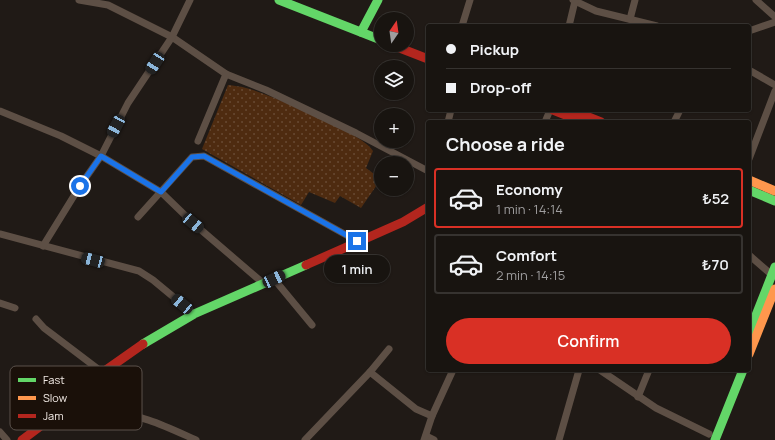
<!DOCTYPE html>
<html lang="en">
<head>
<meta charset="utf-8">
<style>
	body { margin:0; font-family:Manrope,sans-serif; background:#211d19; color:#f1f3f6; height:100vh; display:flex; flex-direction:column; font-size:15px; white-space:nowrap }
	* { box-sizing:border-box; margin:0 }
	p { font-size:13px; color:#9f9e9f }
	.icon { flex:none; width:22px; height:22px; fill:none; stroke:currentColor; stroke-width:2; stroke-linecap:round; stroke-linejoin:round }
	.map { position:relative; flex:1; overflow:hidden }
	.panel { position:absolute; left:426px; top:120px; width:325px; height:252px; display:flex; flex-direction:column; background:#181410; border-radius:4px; box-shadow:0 1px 3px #0004,0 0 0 1px #363330 }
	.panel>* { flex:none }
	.banner { position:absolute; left:426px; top:24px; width:325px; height:88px; border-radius:4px; box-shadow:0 1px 3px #0004,0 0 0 1px #363330; display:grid; align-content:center; height:88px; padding:0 20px; background:#181410 }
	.needle { width:26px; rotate:13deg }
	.tools { position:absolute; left:374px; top:12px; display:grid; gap:8px }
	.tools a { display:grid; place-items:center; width:40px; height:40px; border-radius:50%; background:#181410; box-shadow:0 1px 3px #0004,0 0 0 1px #363330; font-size:20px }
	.end { position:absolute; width:18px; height:18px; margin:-9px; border:5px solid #1a73e8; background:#fff; box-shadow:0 0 0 2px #fff }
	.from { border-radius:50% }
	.bubble { position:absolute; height:28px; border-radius:14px; background:#181410; box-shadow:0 1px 3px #0004,0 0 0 1px #363330; font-size:13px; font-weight:600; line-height:28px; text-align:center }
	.car { position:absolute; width:12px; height:24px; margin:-12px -6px; border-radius:5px; box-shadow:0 0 3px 1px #0007; background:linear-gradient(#222 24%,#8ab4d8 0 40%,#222 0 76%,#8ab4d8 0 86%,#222 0) }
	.banner b { display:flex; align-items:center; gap:14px; height:38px; font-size:15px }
	.banner b+b { border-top:1px solid #363330 }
	.banner i { width:10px; height:10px; background:#f1f3f6 }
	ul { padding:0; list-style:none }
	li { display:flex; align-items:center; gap:12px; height:60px; margin:0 8px 6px; padding:0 12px; border:2px solid #363330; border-radius:4px }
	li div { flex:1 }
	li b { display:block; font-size:15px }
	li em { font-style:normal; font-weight:600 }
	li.current { border-color:#d93025 }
	li>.icon { width:36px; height:36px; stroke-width:1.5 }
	h2 { padding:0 20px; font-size:18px; line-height:48px }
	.action { display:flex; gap:8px; margin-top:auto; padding:8px 20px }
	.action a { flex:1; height:46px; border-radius:24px; background:#d93025; color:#fff; font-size:16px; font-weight:600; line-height:46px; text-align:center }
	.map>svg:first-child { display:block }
	.green { fill:url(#green-dots) }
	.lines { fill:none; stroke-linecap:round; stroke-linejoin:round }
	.street { stroke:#5d4f45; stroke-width:7 }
	.fast { stroke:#63d668; stroke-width:9 }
	.slow { stroke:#ff974d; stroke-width:9 }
	.jam { stroke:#b3261e; stroke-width:9 }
	.route { stroke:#1a73e8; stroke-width:5 }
	.key { fill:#1a1009; stroke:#5a514b; stroke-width:1 }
	.key-label { font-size:11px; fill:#f1e9e4 }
</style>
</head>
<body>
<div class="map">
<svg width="775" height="440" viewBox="0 0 775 440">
	<defs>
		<pattern id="green-dots" width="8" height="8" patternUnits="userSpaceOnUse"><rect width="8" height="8" fill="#4e2b10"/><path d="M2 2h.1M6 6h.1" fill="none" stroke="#684a33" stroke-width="1.8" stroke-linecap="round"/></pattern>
	</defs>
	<rect width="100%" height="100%" fill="#201a16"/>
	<path class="green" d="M 228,85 C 234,86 240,86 246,88 C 267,93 367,135 373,151 L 366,168 L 381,179 L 361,208 L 340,196 L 335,203 L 309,192 L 301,205 L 202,149 Z"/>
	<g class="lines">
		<g class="street">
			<path d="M 79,0 L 108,5 L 172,37 L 226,74 L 266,90 L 356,133 L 428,171"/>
			<path d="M 573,0 L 596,11 L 657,26"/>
			<path d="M 756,0 L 775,17"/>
			<path d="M 630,19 L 635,0"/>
			<path d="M 462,26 L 470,0"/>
			<path d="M 569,26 L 575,1"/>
			<path d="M 749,31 L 775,22"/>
			<path d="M 749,70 L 775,85"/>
			<path d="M 0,111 L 61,136 L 101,156 L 161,192 L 193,223 L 264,284"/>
			<path d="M 448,122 L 451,110"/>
			<path d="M 545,122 L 550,110"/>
			<path d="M 674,122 L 680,110"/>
			<path d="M 198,141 L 226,74"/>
			<path d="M 749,159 L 775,91"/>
			<path d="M 138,217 L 192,157 L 204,156 L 357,241"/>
			<path d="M 0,234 L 139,271 L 153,280 L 194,314"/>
			<path d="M 43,246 L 80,186 L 101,156 L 128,103 L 172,37 L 190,0"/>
			<path d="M 749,255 L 772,275"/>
			<path d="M 274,279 L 312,325"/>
			<path d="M 0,303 L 15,308"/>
			<path d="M 36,319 L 44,328 L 102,372"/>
			<path d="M 600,370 L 656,408 L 709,434"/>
			<path d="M 370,372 L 416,409 L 432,416"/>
			<path d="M 638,397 L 649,370"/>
			<path d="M 50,419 C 71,422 87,414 108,413 C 140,413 167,427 196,440"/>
			<path d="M 0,432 L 7,440"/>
			<path d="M 426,436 L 434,440"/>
			<path d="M 305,440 L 370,372 L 389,349"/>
			<path d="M 424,440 L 432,416 L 453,370"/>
			<path d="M 559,440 L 579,370"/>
		</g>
		<g class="fast">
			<path d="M 279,0 L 381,40"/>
			<path d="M 361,32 L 378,0"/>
			<path d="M 749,190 L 775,201"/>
			<path d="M 749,333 L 775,267"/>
			<path d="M 143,344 L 194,314 L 306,265"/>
			<path d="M 715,440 L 743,370"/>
		</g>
		<g class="slow">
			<path d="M 749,180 L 775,191"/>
			<path d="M 749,354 L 775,289"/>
		</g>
		<g class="jam">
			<path d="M 392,45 L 428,59"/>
			<path d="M 553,110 L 578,120"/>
			<path d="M 571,110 L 601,122"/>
			<path d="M 306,265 L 403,222 L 428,207"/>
			<path d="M 22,440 L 50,419 L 79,389 L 143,344"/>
		</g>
	</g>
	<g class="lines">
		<path class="route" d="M 80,186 L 101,156 L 161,192 L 192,157 L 204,156 L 357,241"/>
	</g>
	<rect x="10" y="366" width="132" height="64" rx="6" class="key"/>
	<rect x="18" y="378" width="18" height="4" fill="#63d668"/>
	<rect x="18" y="396" width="18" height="4" fill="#ff974d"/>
	<rect x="18" y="414" width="18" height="4" fill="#b3261e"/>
	<g class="key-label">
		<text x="43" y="384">Fast</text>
		<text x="43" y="402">Slow</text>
		<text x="43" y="420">Jam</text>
	</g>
</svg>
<div class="tools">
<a><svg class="needle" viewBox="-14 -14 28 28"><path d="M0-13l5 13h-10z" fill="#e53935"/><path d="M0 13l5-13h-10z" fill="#9f9e9f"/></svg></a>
<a><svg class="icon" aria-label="layers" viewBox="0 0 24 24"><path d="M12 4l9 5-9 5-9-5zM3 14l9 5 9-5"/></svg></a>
<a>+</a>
<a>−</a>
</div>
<i class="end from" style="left:80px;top:186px"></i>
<i class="end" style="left:357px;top:241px"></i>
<div class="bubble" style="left:324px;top:255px;width:66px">1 min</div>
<i class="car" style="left:155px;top:63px;rotate:213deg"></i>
<i class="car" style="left:116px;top:126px;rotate:208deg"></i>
<i class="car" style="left:193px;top:223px;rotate:130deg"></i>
<i class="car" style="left:93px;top:260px;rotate:285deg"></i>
<i class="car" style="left:274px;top:279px;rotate:65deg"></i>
<i class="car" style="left:182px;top:304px;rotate:310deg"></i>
<div class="banner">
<b><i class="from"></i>Pickup</b>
<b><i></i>Drop-off</b>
</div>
<section class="panel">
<h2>Choose a ride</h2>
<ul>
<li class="current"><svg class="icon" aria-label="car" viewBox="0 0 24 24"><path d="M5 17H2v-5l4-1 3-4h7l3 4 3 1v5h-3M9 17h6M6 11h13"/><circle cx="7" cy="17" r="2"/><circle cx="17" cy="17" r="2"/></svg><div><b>Economy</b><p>1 min · 14:14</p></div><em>₺52</em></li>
<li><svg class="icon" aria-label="car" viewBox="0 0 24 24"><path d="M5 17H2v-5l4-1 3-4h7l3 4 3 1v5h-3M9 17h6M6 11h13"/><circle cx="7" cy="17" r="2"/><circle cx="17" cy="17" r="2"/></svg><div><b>Comfort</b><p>2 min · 14:15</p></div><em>₺70</em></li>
</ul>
<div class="action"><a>Confirm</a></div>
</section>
</div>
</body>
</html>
